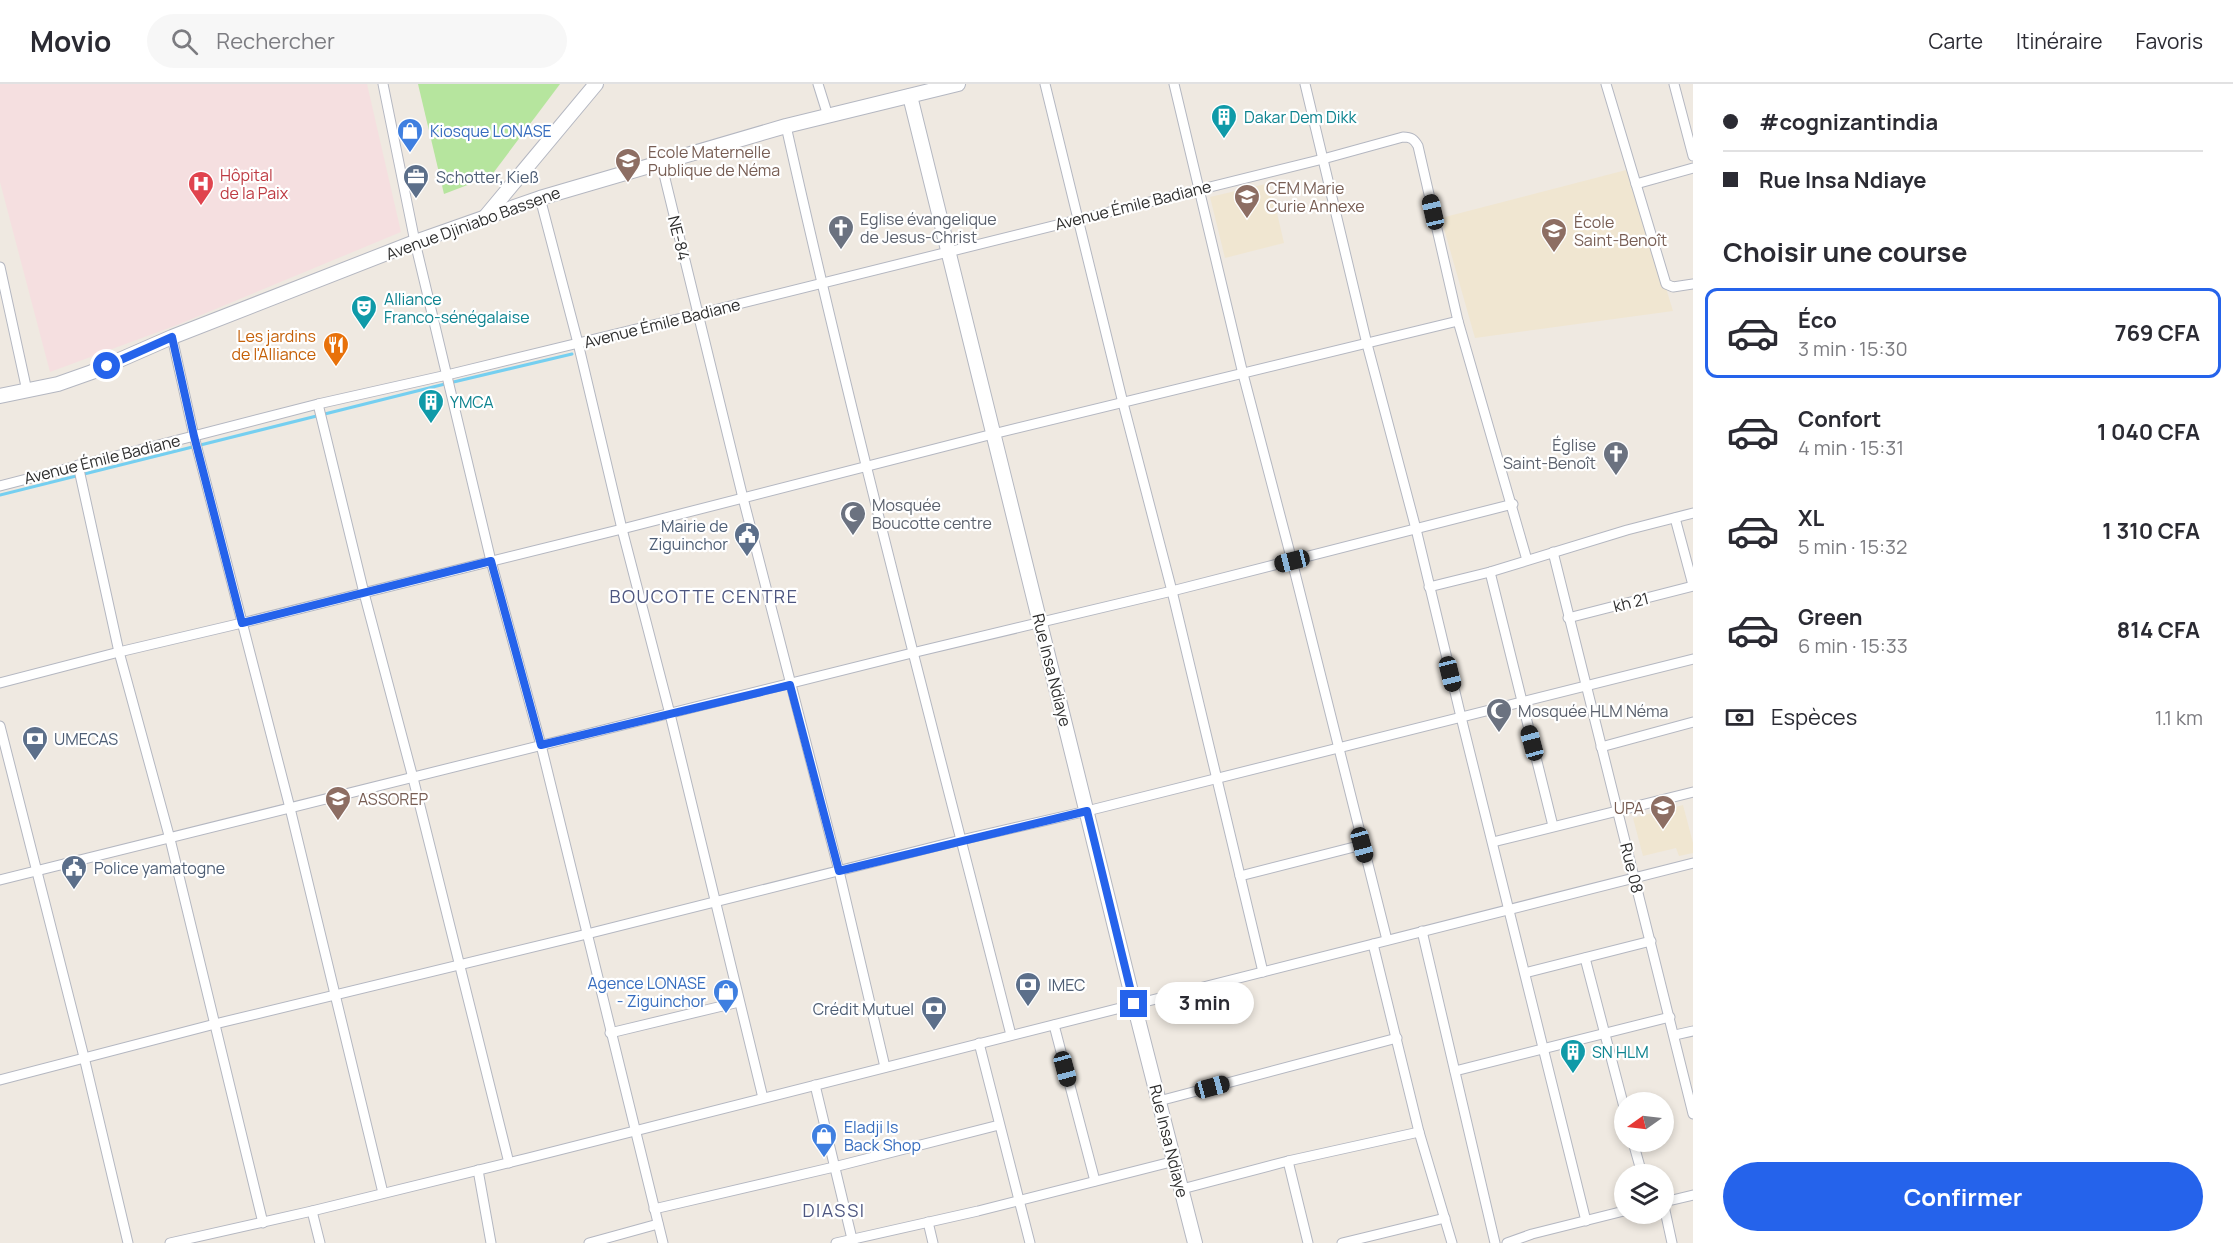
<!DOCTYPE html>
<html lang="fr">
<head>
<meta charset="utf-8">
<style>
	body { margin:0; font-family:Manrope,sans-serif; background:#f7f7f7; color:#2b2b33; height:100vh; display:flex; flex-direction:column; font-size:22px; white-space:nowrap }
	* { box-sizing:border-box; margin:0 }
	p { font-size:20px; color:#7c7c81 }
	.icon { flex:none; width:33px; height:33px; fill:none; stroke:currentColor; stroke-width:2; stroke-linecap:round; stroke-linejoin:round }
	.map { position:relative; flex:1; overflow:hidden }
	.sheet { display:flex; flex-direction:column; background:#fff; width:540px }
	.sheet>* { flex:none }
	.banner { display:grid; align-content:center; height:132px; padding:0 30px; background:#fff }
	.needle { width:39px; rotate:256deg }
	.controls { position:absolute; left:1614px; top:1008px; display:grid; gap:12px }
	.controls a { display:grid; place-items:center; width:60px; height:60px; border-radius:50%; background:#fff; box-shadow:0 3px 9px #0003; font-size:30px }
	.end { position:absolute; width:27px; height:27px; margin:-14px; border:8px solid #2563eb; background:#fff; box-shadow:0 0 0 3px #fff }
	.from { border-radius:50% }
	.bubble { position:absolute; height:42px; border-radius:21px; background:#fff; box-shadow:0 3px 9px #0003; font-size:20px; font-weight:700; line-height:42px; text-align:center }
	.car { position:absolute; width:18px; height:36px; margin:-18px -9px; border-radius:8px; box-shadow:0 0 4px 2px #0007; background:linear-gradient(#222 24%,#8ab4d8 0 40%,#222 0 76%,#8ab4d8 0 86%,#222 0) }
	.banner b { display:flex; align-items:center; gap:21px; height:57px; font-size:22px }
	.banner b+b { border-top:2px solid #e1e1e2 }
	.banner i { width:15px; height:15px; background:#2b2b33 }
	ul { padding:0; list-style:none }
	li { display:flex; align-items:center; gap:18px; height:90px; margin:0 12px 9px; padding:0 18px; border:3px solid transparent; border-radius:12px }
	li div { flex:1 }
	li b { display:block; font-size:22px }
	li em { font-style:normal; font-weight:700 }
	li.on { border-color:#2563eb }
	li>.icon { width:54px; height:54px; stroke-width:1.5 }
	h2 { padding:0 30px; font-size:27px; line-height:72px }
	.pay { display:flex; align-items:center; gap:15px; height:66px; padding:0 30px; font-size:22px }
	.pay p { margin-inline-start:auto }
	.primary-button { display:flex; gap:12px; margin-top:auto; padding:12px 30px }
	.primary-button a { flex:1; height:69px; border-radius:36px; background:#2563eb; color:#fff; font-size:24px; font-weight:700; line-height:69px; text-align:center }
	header { display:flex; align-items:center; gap:36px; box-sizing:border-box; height:84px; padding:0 30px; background:#fff; border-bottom:2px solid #e1e1e2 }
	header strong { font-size:28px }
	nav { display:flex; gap:33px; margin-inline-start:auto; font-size:21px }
	.search { width:420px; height:54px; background:#f7f7f7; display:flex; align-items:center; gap:15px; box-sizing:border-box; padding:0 21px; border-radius:33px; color:#7c7c81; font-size:22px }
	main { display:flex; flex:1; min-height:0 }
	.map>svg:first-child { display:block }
	.education { fill:#f0e6d1 }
	.medical { fill:#f5dfe0 }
	.green { fill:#b6e59e }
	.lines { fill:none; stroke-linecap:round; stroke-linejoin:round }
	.stream { stroke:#75cff0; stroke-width:3 }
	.street-casing { stroke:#b4b7c1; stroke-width:11 }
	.secondary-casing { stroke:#b4b7c1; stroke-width:16 }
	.street { stroke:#fff; stroke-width:9 }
	.secondary { stroke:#fff; stroke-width:14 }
	.route { stroke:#2563eb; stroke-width:8 }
	.labels { text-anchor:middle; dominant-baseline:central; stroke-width:4.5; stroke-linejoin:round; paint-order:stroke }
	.culture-label { font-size:16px; fill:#0d838f; stroke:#fff; text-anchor:start }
	.shop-label { font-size:16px; fill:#366cbe; stroke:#fff; text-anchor:start }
	.education-label { font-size:16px; fill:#785e54; stroke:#fff; text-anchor:start }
	.health-label { font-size:16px; fill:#be3a42; stroke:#fff; text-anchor:start }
	.service-label { font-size:16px; fill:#4e5e75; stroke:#fff; text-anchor:start }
	.street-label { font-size:16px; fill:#2e2e2e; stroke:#fff }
	.worship-label { font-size:16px; fill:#5b616d; stroke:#fff; text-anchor:start }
	.food-label { font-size:16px; fill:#c56008; stroke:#fff; text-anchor:end }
	.neighbourhood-label { font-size:18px; letter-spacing:1.5px; fill:#4d5680; stroke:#fff }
</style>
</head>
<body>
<header>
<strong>Movio</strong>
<div class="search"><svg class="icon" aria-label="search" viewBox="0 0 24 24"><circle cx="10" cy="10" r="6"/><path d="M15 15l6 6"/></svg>Rechercher</div>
<nav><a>Carte</a><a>Itinéraire</a><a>Favoris</a></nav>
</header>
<main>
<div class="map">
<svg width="1693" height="1159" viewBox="0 0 1693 1159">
	<rect width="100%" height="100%" fill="#efe9e1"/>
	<g class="education">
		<path d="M 1630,85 L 1673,227 L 1475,254 L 1441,134 Z"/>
		<path d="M 1270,99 L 1284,159 L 1225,174 L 1210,113 Z"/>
		<path d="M 1683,721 L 1693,759 L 1693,769 L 1679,772 L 1676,764 L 1643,772 L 1633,734 Z"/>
	</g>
	<path class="medical" d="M 0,0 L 367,0 L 401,148 L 177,241 L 50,288 L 0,98 Z"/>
	<path class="green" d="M 418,0 L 560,0 L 491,92 L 444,110 Z"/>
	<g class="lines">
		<path class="stream" d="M 0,411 L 445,300 L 572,270"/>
		<defs>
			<g id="street">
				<path d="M 383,0 L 415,158 L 491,477 L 541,661 L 663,1159"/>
				<path d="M 818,0 L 828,32"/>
				<path d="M 1045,0 L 1123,319 L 1172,507 L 1263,888"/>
				<path d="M 1174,0 L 1243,290 L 1292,477 L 1387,856"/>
				<path d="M 1305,0 L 1367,260 L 1416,445 L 1461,633 L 1586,1137"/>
				<path d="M 1606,0 L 1666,200 L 1673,203 L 1693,200"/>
				<path d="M 1674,0 L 1693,72"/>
				<path d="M 786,42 C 854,347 934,649 1011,951"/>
				<path d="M 661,78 L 743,414 L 839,787 L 885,983"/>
				<path d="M 1636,100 L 1693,84"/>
				<path d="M 540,114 L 578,259 L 622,445 L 670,630 L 763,1014"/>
				<path d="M 0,183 L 27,307"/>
				<path d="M 172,253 L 194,352 L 290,724 L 383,1109"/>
				<path d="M 318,320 L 364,509 L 413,694 L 509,1079"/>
				<path d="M 78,381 L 119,568 L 170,755 L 263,1139"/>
				<path d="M 0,402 L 318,320 L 447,291 L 698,230 L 1323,75 L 1403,53 C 1411,53 1414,55 1418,62 L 1458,237 L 1527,476"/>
				<path d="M 1675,434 L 1693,501"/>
				<path d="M 1553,468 L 1693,1030"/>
				<path d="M 1490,488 L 1553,742"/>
				<path d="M 1429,503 L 1490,488 L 1627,446 L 1693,429"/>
				<path d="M 1568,534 L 1693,502"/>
				<path d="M 0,599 L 119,568 L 242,539 L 622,445 L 993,350 L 1458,237"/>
				<path d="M 0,642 L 84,973 L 128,1159"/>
				<path d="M 1601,663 L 1693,638"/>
				<path d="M 1493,758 L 1693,708"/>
				<path d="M 1240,792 L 1362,761"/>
				<path d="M 0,796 L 912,569 L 1172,507 L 1513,420"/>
				<path d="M 1422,847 L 1495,1159"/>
				<path d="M 1373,860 L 1419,1048 L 1452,1159"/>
				<path d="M 1585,874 L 1624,1023"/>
				<path d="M 1525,889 L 1651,857"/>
				<path d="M 1054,941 L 1095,1097"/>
				<path d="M 610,949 L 739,918"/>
				<path d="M 1675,951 L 1693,947"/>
				<path d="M 979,959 L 1030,1159"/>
				<path d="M 1455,987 L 1670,933"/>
				<path d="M 0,996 L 215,940 L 587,850 L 961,756 L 1087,727 L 1693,575"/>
				<path d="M 815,1001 L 853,1159"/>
				<path d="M 1159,1017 L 1397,954"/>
				<path d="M 1633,1058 L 1642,1090"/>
				<path d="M 1288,1077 L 1308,1159"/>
				<path d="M 478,1086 L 491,1159"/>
				<path d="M 1182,1105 L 1288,1077 L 1419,1048"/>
				<path d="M 1664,1118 L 1693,1111"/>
				<path d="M 1664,1122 L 1672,1159"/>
				<path d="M 654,1125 L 834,1083 L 999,1041"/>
				<path d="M 312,1127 L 320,1159"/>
				<path d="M 928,1138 L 933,1159"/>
				<path d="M 170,1159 L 312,1127 L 528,1074 L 1693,779"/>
				<path d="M 589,1159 L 658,1140"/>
				<path d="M 836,1159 L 978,1127 L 1175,1077"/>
				<path d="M 1342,1159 L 1445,1134"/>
				<path d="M 1507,1159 L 1532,1150 L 1624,1127"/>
			</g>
			<g id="secondary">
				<path d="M 910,12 L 1134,920 L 1195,1159"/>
				<path d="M 486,132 L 596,0"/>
				<path d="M 0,312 L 58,300 L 92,288 L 172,253 L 415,158 L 540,114 L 786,42 L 958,0"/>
			</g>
		</defs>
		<use href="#street" class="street-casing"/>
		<use href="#secondary" class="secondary-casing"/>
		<use href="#street" class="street"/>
		<use href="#secondary" class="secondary"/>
	</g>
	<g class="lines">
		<path class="route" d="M 107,282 L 172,253 L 194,352 L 242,539 L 491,477 L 541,661 L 790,601 L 839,787 L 1087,727 L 1134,920"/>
	</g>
	<defs>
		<symbol id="building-pin" viewBox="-11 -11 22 30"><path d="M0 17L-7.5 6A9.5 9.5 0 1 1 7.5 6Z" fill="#0f9aa8" stroke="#fff"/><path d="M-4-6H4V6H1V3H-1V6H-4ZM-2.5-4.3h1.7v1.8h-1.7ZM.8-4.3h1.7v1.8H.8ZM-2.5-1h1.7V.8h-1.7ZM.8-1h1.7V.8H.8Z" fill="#fff"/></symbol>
		<symbol id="shop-pin" viewBox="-11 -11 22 30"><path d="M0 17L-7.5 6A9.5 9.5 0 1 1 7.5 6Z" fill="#3f7fe0" stroke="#fff"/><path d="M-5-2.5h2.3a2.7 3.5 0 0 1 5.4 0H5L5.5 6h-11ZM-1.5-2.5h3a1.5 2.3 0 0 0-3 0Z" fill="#fff"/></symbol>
		<symbol id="school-pin" viewBox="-11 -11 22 30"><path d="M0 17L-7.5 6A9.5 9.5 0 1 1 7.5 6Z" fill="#8d6e63" stroke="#fff"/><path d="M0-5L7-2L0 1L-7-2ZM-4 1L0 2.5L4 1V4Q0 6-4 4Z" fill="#fff"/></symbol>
		<symbol id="office-pin" viewBox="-11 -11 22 30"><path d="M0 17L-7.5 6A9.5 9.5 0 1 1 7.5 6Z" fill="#5c6f8a" stroke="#fff"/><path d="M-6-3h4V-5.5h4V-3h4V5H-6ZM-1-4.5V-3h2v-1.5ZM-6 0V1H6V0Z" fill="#fff"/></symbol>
		<symbol id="hospital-pin" viewBox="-11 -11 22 30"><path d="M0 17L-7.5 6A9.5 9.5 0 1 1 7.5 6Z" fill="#e0444e" stroke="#fff"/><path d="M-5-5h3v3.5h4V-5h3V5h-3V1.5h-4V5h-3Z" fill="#fff"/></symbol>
		<symbol id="church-pin" viewBox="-11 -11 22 30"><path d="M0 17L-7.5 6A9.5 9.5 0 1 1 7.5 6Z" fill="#6b7280" stroke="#fff"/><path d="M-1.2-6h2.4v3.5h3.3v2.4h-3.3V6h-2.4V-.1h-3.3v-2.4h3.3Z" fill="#fff"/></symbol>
		<symbol id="theatre-pin" viewBox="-11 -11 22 30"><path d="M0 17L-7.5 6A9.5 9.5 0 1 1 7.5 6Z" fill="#0f9aa8" stroke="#fff"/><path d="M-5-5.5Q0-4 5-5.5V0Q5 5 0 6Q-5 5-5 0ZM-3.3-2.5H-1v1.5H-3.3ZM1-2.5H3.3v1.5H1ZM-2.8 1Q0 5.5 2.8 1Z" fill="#fff"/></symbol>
		<symbol id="restaurant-pin" viewBox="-11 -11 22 30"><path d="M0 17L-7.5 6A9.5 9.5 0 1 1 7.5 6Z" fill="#e8710a" stroke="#fff"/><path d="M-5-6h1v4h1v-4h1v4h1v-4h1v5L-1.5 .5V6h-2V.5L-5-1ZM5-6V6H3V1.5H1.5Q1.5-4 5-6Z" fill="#fff"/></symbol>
		<symbol id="mosque-pin" viewBox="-11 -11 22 30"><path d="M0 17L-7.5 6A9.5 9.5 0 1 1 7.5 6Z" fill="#6b7280" stroke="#fff"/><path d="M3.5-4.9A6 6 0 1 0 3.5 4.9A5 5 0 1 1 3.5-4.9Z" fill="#fff"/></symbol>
		<symbol id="civic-pin" viewBox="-11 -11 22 30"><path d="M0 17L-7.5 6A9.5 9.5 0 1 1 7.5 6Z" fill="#5c6f8a" stroke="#fff"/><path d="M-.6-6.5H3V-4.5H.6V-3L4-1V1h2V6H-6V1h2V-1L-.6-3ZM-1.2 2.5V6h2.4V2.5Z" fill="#fff"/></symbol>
		<symbol id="bank-pin" viewBox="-11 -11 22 30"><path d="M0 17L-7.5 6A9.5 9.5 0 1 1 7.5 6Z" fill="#5c6f8a" stroke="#fff"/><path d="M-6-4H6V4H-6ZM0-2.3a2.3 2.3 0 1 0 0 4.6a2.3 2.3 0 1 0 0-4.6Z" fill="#fff"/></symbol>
	</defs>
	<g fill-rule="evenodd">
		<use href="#building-pin" x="1209" y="18" width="30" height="40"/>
		<use href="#shop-pin" x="395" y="32" width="30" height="40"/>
		<use href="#school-pin" x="613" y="62" width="30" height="40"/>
		<use href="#office-pin" x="401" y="78" width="30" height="40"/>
		<use href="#hospital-pin" x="186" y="85" width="30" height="40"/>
		<use href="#school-pin" x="1232" y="98" width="30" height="40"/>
		<use href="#church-pin" x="826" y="129" width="30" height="40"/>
		<use href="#school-pin" x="1539" y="132" width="30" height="40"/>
		<use href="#theatre-pin" x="349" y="209" width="30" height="40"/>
		<use href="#restaurant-pin" x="321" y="246" width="30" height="40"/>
		<use href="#building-pin" x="416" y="303" width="30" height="40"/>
		<use href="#church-pin" x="1601" y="355" width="30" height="40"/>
		<use href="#mosque-pin" x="838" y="415" width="30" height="40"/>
		<use href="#civic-pin" x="732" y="436" width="30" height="40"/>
		<use href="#mosque-pin" x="1484" y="612" width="30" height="40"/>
		<use href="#bank-pin" x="20" y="640" width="30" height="40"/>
		<use href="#school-pin" x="323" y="700" width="30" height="40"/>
		<use href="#school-pin" x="1648" y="709" width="30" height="40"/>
		<use href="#civic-pin" x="59" y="769" width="30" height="40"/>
		<use href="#bank-pin" x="1013" y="886" width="30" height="40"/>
		<use href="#shop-pin" x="711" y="893" width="30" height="40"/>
		<use href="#bank-pin" x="919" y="910" width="30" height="40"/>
		<use href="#building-pin" x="1558" y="953" width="30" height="40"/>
		<use href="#shop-pin" x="809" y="1037" width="30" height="40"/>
	</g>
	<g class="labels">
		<g class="culture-label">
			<text x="1244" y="33">Dakar Dem Dikk</text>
			<text x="384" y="215">Alliance<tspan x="384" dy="18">Franco-sénégalaise</tspan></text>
			<text x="450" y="318">YMCA</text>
			<text x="1592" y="968">SN HLM</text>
		</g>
		<g class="shop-label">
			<text x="430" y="47">Kiosque LONASE</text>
			<text x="706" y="899" text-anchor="end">Agence LONASE<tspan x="706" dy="18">- Ziguinchor</tspan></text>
			<text x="844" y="1043">Eladji Is<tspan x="844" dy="18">Back Shop</tspan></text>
		</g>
		<g class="education-label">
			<text x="648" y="68">Ecole Maternelle<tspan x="648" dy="18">Publique de Néma</tspan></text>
			<text x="1266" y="104">CEM Marie<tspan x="1266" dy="18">Curie Annexe</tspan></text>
			<text x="1574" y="138">École<tspan x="1574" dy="18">Saint-Benoît</tspan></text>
			<text x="358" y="715">ASSOREP</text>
			<text x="1644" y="724" text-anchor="end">UPA</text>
		</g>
		<g class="health-label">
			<text x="220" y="91">Hôpital<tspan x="220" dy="18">de la Paix</tspan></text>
		</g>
		<g class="service-label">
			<text x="436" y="93">Schotter, Kieß</text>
			<text x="728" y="442" text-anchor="end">Mairie de<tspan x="728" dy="18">Ziguinchor</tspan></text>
			<text x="54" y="655">UMECAS</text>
			<text x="94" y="784">Police yamatogne</text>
			<text x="1048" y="901">IMEC</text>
			<text x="914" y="925" text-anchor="end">Crédit Mutuel</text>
		</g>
		<g class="street-label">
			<text transform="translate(1133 121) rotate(-14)">Avenue Émile Badiane</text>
			<text transform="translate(473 139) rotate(-20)">Avenue Djiniabo Bassene</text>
			<text transform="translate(679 154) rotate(76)">NE-84</text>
			<text transform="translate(662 239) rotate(-14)">Avenue Émile Badiane</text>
			<text transform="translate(102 375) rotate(-14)">Avenue Émile Badiane</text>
			<text transform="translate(1631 518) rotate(-14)">kh 21</text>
			<text transform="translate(1052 586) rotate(76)">Rue Insa Ndiaye</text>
			<text transform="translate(1632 784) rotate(76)">Rue 08</text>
			<text transform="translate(1169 1057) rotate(76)">Rue Insa Ndiaye</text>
		</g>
		<g class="worship-label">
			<text x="860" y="135">Eglise évangelique<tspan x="860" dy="18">de Jesus-Christ</tspan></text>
			<text x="1596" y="361" text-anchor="end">Église<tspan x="1596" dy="18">Saint-Benoît</tspan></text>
			<text x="872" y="421">Mosquée<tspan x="872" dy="18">Boucotte centre</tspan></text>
			<text x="1518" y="627">Mosquée HLM Néma</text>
		</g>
		<g class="food-label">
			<text x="316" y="252">Les jardins<tspan x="316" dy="18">de l'Alliance</tspan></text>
		</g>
		<g class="neighbourhood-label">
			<text x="704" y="512">BOUCOTTE CENTRE</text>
			<text x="834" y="1126">DIASSI</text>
		</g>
	</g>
</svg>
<div class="controls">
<a><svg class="needle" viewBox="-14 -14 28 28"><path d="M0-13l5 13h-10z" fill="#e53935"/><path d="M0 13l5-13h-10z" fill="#7c7c81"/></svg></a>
<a><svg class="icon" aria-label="layers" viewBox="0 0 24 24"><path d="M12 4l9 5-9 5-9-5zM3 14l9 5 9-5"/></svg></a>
</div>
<i class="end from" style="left:107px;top:282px"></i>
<i class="end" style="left:1134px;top:920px"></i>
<div class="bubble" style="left:1155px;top:898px;width:99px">3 min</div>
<i class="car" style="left:1433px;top:128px;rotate:347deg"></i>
<i class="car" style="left:1292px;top:477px;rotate:256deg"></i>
<i class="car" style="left:1450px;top:590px;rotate:166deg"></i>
<i class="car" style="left:1532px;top:659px;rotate:345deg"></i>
<i class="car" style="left:1362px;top:761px;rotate:165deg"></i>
<i class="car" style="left:1065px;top:985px;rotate:165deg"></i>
<i class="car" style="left:1212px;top:1003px;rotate:75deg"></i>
</div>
<section class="sheet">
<div class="banner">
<b><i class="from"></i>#cognizantindia</b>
<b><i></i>Rue Insa Ndiaye</b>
</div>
<h2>Choisir une course</h2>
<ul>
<li class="on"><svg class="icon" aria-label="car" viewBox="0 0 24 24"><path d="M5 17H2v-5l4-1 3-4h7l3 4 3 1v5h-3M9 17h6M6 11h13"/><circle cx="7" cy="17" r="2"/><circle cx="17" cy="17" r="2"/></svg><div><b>Éco</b><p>3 min · 15:30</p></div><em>769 CFA</em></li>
<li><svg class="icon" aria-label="car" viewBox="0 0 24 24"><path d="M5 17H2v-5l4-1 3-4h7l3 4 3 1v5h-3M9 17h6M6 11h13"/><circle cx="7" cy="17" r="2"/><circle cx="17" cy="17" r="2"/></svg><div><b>Confort</b><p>4 min · 15:31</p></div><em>1 040 CFA</em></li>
<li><svg class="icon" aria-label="car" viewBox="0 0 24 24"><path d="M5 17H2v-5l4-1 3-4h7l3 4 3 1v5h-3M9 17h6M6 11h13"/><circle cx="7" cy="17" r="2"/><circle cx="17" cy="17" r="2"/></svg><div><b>XL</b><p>5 min · 15:32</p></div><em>1 310 CFA</em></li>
<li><svg class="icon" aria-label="car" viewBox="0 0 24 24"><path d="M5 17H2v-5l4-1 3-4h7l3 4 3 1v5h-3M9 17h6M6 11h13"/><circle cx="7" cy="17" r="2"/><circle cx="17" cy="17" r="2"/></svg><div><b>Green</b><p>6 min · 15:33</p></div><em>814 CFA</em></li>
</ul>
<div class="pay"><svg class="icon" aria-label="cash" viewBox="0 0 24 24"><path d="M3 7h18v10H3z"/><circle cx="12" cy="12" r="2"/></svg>Espèces<p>1.1 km</p></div>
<div class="primary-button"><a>Confirmer</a></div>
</section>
</main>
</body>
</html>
